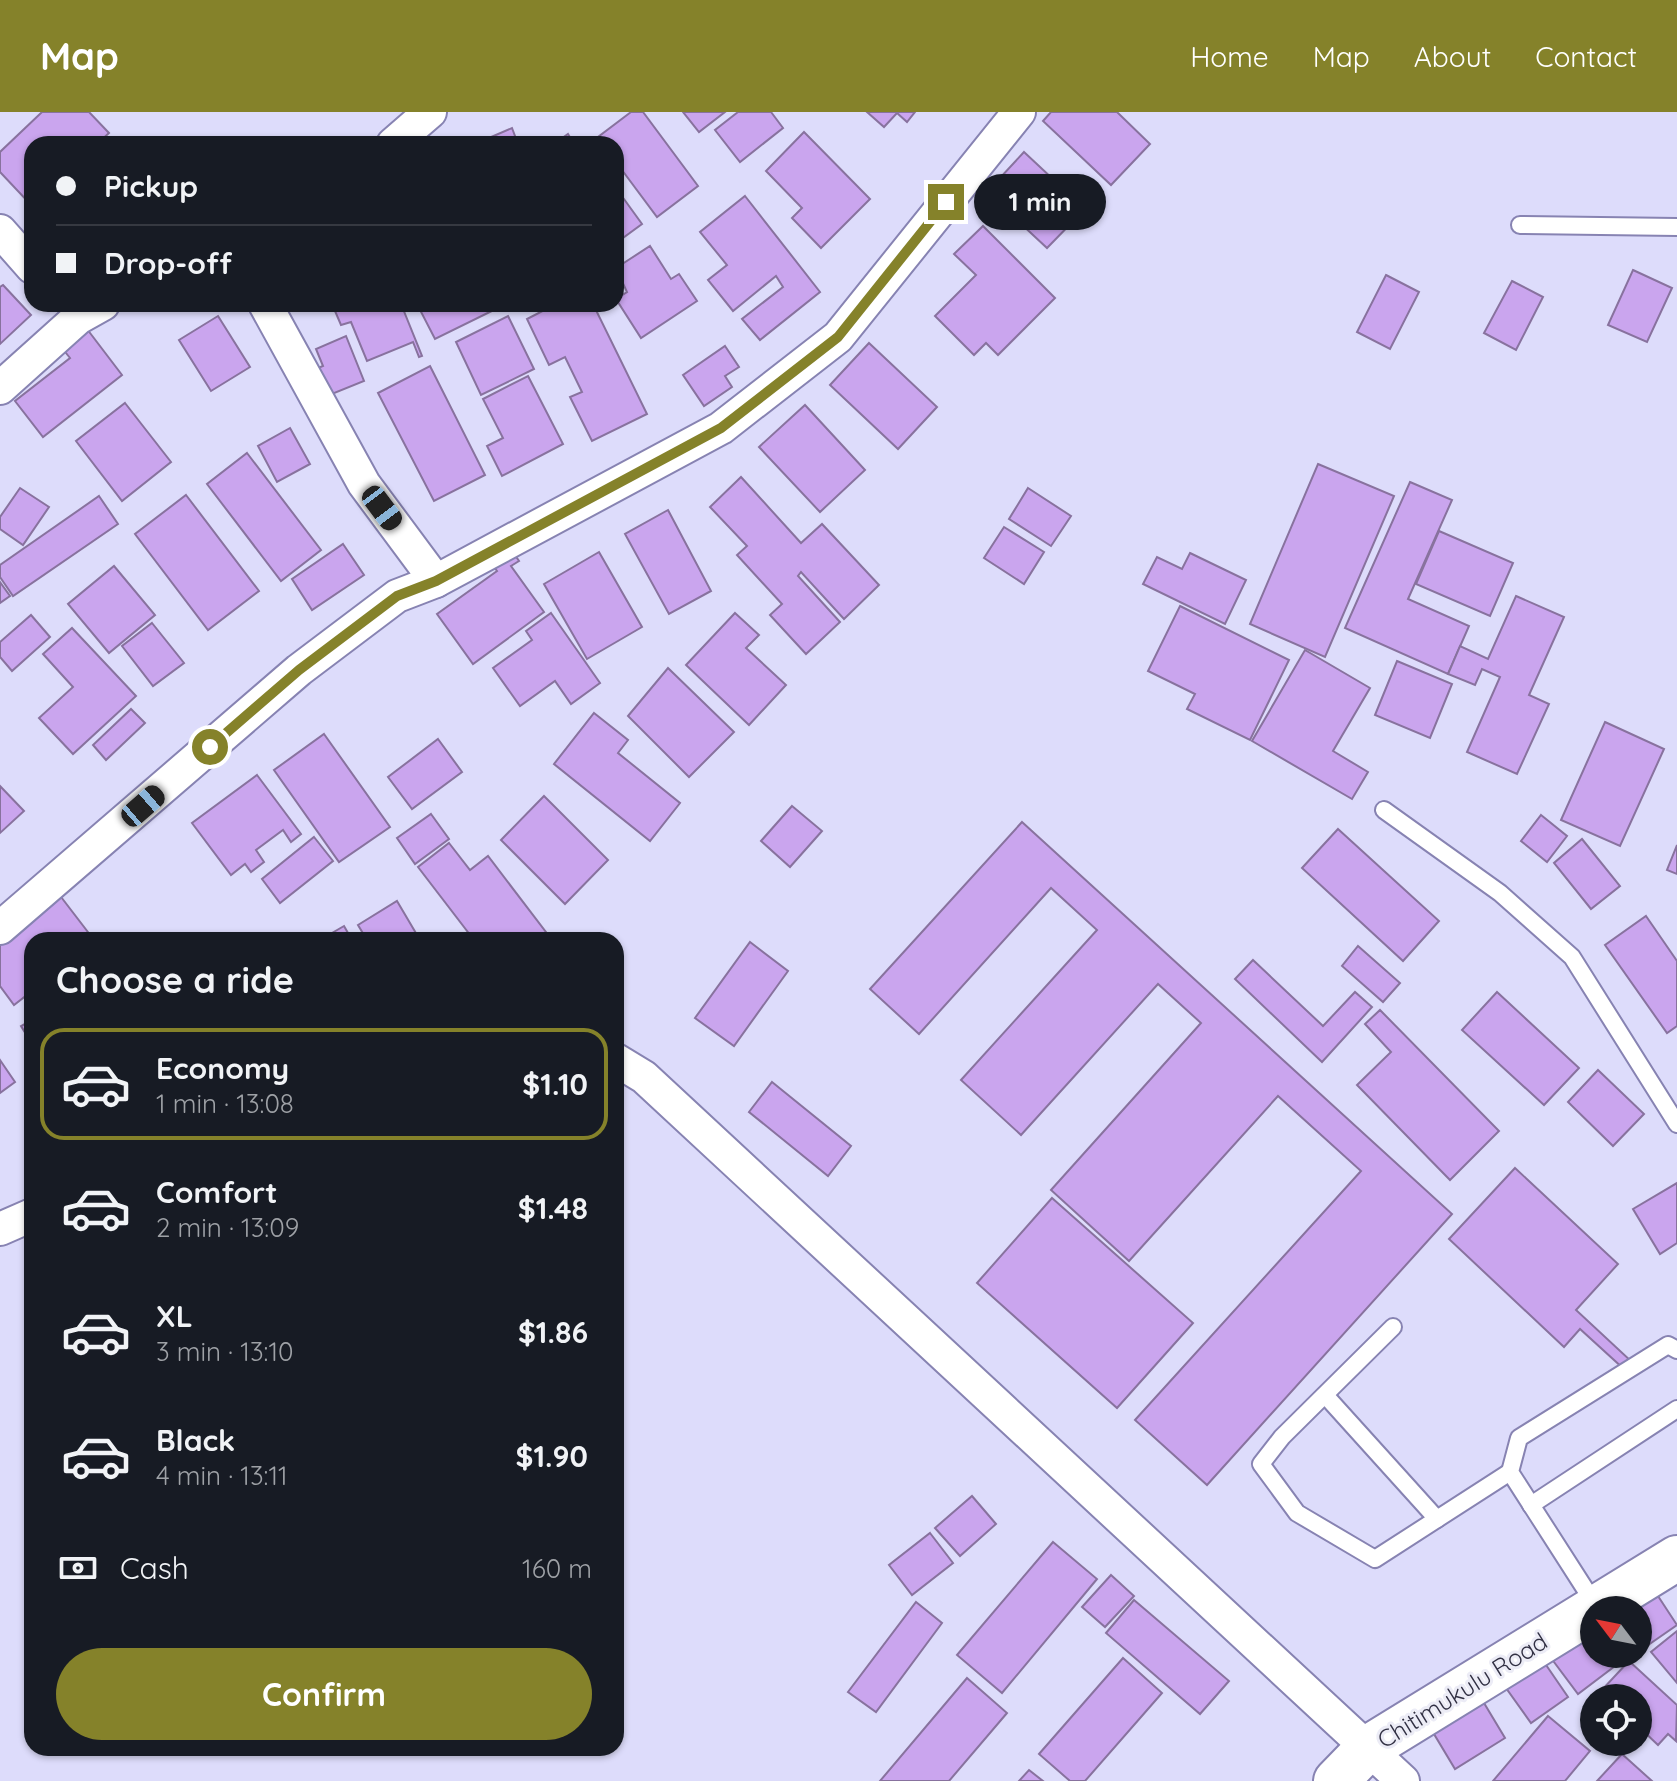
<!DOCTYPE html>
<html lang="en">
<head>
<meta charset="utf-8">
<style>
	body { margin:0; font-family:Quicksand,sans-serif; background:#20242c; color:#f1f3f6; height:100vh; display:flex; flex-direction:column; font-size:30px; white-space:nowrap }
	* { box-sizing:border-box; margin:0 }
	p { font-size:26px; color:#9ea1a6 }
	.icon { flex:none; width:44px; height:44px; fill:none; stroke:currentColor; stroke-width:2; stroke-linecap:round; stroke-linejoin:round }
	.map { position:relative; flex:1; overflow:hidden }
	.sheet { position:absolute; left:24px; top:820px; width:600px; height:824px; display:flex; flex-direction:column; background:#171b24; border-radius:24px; box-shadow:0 2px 6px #0004 }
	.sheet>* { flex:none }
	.guide { position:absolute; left:24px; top:24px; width:600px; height:176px; border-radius:24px; box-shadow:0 2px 6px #0004; display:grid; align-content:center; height:176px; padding:0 32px; background:#171b24 }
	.needle { width:52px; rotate:302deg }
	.tools { position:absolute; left:1580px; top:1484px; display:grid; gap:16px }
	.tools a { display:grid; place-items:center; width:72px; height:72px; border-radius:50%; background:#171b24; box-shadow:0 2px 6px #0004; font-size:40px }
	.end { position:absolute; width:36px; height:36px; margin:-18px; border:10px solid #85822a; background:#fff; box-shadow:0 0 0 4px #fff }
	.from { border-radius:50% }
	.bubble { position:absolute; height:56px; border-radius:28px; background:#171b24; box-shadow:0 2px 6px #0004; font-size:26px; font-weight:700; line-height:56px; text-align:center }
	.car { position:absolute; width:24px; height:48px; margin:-24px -12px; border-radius:10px; box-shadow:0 0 6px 2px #0007; background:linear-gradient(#222 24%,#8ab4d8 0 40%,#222 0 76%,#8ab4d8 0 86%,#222 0) }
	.guide b { display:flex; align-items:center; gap:28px; height:76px; font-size:30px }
	.guide b+b { border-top:2px solid #363941 }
	.guide i { width:20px; height:20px; background:#f1f3f6 }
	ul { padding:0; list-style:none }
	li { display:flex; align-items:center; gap:24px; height:112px; margin:0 16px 12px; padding:0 16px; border:4px solid transparent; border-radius:24px }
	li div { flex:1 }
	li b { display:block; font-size:30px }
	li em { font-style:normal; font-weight:700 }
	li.active { border-color:#85822a }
	li>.icon { width:72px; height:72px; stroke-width:1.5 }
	h2 { padding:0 32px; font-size:36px; line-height:96px }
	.pay { display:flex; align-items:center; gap:20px; height:88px; padding:0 32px; font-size:30px }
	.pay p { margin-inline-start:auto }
	.cta { display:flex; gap:16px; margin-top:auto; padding:16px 32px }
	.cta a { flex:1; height:92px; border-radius:48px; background:#85822a; color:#fff; font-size:32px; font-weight:700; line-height:92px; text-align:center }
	header { display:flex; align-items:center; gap:48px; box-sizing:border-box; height:112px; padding:0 40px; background:#85822a; color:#fff }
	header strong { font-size:38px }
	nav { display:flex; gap:44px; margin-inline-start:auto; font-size:28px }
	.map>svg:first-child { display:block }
	.building { fill:#caa5ee; stroke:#88729e; stroke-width:2 }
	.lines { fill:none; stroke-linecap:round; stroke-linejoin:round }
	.lane-casing { stroke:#8783b2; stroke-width:20 }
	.street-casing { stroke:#8783b2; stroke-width:36 }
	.secondary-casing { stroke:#8783b2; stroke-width:48 }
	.lane { stroke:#fff; stroke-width:16 }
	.street { stroke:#fff; stroke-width:32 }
	.secondary { stroke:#fff; stroke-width:44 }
	.route { stroke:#85822a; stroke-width:10 }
	.labels { text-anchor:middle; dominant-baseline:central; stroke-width:6; stroke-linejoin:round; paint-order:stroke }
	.street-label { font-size:24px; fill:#313043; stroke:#ececf6 }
</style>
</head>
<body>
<header>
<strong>Map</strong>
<nav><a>Home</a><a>Map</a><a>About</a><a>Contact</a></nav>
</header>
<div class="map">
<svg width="1677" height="1669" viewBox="0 0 1677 1669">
	<rect width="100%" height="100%" fill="#dddcfb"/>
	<g class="building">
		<path d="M 42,0 L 89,0 L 109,21 L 97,32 L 32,32 L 32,94 L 0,60 L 0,40 Z"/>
		<path d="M 631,0 L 643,0 L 698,74 L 657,105 L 616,50 L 616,32 L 603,32 L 598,25 Z"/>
		<path d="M 683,0 L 725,0 L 699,20 Z"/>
		<path d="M 738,0 L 771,0 L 783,16 L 740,50 L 715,18 Z"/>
		<path d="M 867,0 L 915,0 L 907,10 L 897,1 L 884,15 Z"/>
		<path d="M 1051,0 L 1117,0 L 1150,32 L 1111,73 L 1043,9 Z"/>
		<path d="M 512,16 L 518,32 L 475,32 Z"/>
		<path d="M 804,20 L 870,87 L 821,136 L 792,106 L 802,96 L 766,59 Z"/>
		<path d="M 568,22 L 574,32 L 554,32 Z"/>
		<path d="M 1024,40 L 1085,97 L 1047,136 L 987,80 Z"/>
		<path d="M 616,76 L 642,112 L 616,131 Z"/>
		<path d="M 745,84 L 820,180 L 760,228 L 742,207 L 783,175 L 776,164 L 733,199 L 708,168 L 727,153 L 700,120 Z"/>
		<path d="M 983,114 L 1055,186 L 998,243 L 986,231 L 974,243 L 935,204 L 976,163 L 954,142 Z"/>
		<path d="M 650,134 L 671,167 L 679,162 L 697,189 L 641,226 L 616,187 L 627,180 L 616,156 Z"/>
		<path d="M 1633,158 L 1672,176 L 1647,230 L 1608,213 Z"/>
		<path d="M 1386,163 L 1419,180 L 1390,237 L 1357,220 Z"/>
		<path d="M 1512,169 L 1543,185 L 1516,238 L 1484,221 Z"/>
		<path d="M 3,173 L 31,203 L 0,232 L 0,175 Z"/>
		<path d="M 332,192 L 401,192 L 422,244 L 419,245 L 413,230 L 367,249 L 351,210 L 341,213 Z"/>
		<path d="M 417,192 L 506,192 L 435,227 Z"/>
		<path d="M 556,192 L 593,192 L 647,302 L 592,329 L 570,285 L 582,280 L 565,245 L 549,253 L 527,207 Z"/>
		<path d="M 218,204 L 250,255 L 211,279 L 179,228 Z"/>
		<path d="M 508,204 L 534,257 L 481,283 L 456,230 Z"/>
		<path d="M 87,217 L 122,263 L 43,325 L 15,289 L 70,246 L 62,236 Z"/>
		<path d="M 346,224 L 364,269 L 322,286 L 311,259 L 323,254 L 316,237 Z"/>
		<path d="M 869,231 L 937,295 L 898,337 L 830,273 Z"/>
		<path d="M 725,234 L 739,255 L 725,264 L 732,275 L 704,294 L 683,263 Z"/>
		<path d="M 430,254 L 485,363 L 434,389 L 378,281 Z"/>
		<path d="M 528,264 L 563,332 L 502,364 L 487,334 L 503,326 L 483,287 Z"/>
		<path d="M 125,291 L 171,350 L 122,389 L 76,329 Z"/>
		<path d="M 805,293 L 865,358 L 820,400 L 759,335 Z"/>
		<path d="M 290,316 L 310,352 L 277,370 L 258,334 Z"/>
		<path d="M 247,341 L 321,438 L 281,469 L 207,372 Z"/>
		<path d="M 1318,352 L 1394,384 L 1325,545 L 1250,512 Z"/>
		<path d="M 741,365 L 801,431 L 822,412 L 879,473 L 844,507 L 801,460 L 798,464 L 840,510 L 806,542 L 770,503 L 782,492 L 737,443 L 747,434 L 710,395 Z"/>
		<path d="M 1410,370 L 1452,388 L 1408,487 L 1469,514 L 1448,562 L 1345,516 Z"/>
		<path d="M 20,376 L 49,395 L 23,433 L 0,417 L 0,405 Z"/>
		<path d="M 1028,376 L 1071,404 L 1051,434 L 1009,407 Z"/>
		<path d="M 186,383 L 259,479 L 208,518 L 135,422 Z"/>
		<path d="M 99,384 L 118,412 L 13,484 L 0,465 L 0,453 Z"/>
		<path d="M 668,398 L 711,479 L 669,502 L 625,422 Z"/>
		<path d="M 1004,415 L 1044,440 L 1024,472 L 984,446 Z"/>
		<path d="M 1439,419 L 1513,451 L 1490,504 L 1416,472 Z"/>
		<path d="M 343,432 L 364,463 L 312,498 L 292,467 Z"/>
		<path d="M 508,433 L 519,449 L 511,454 L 544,500 L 473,552 L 437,502 L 497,459 L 488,447 Z"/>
		<path d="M 599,440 L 642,515 L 587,547 L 544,472 Z"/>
		<path d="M 1190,441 L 1246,468 L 1225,512 L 1143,472 L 1157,445 L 1182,457 Z"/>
		<path d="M 114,454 L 155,503 L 109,541 L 68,492 Z"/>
		<path d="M 0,470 L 10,484 L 0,491 Z"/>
		<path d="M 1516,484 L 1564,505 L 1529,583 L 1549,592 L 1517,662 L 1467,640 L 1500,565 L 1482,557 L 1475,573 L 1448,562 L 1460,534 L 1488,547 Z"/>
		<path d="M 1180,494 L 1289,548 L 1250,628 L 1187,597 L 1195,582 L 1148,559 Z"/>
		<path d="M 551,501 L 600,571 L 571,592 L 555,569 L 520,594 L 493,556 L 532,528 L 526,519 Z"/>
		<path d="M 735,501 L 759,523 L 746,536 L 786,573 L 749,613 L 686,553 Z"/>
		<path d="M 31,503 L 50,525 L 12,559 L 0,545 L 0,530 Z"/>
		<path d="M 152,511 L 184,551 L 153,574 L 122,534 Z"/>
		<path d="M 72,516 L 136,584 L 73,642 L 39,606 L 73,575 L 43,542 Z"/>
		<path d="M 1305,538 L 1370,576 L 1333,639 L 1368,660 L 1352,687 L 1252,629 Z"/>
		<path d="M 1397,549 L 1452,572 L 1430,626 L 1375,603 Z"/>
		<path d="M 668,556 L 734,620 L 689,665 L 628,604 Z"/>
		<path d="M 131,597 L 145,611 L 106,648 L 93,633 Z"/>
		<path d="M 594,601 L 628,628 L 618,641 L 680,691 L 650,729 L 554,652 Z"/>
		<path d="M 1605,610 L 1664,637 L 1620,734 L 1561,708 Z"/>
		<path d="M 324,622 L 390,715 L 339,750 L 274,658 Z"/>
		<path d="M 438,627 L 462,660 L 412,697 L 388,665 Z"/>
		<path d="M 257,663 L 301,722 L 291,730 L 283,718 L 256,738 L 264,750 L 251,760 L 245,752 L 231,763 L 192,711 Z"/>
		<path d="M 0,674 L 24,699 L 0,721 Z"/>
		<path d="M 544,684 L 608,748 L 565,792 L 501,728 Z"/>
		<path d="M 792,694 L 822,719 L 790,755 L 761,729 Z"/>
		<path d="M 431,702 L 449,727 L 415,752 L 397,726 Z"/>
		<path d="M 1541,703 L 1567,724 L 1547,750 L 1521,729 Z"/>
		<path d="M 1022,710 L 1452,1102 L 1207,1373 L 1135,1308 L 1361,1059 L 1278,984 L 1129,1149 L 1051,1078 L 1201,911 L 1158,872 L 1021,1023 L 961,968 L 1097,818 L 1051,776 L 919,922 L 870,877 Z"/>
		<path d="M 1338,717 L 1439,809 L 1403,849 L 1302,756 Z"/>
		<path d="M 314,725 L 333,749 L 280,791 L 262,767 Z"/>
		<path d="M 1582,727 L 1620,774 L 1591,797 L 1554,751 Z"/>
		<path d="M 449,731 L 470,758 L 488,744 L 552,828 L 474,828 L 418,755 Z"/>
		<path d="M 1677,733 L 1677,762 L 1667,758 Z"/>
		<path d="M 58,781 L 94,828 L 32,828 L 32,879 L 14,893 L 0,874 L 0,826 Z"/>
		<path d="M 397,789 L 420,828 L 367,828 L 358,813 Z"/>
		<path d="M 1646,804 L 1677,849 L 1677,914 L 1667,921 L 1605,833 Z"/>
		<path d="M 344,814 L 352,828 L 320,828 Z"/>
		<path d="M 750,830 L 788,859 L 734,934 L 695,906 Z"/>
		<path d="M 1358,834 L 1400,871 L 1383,890 L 1342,854 Z"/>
		<path d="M 1253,848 L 1323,914 L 1355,880 L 1372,895 L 1322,950 L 1235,867 Z"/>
		<path d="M 1497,880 L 1579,956 L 1544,993 L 1462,918 Z"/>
		<path d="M 1380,898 L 1499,1019 L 1450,1068 L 1357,973 L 1391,940 L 1365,912 Z"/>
		<path d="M 32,908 L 32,932 L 21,914 Z"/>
		<path d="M 0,948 L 15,970 L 0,981 Z"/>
		<path d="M 1598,958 L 1644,1002 L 1613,1034 L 1568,990 Z"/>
		<path d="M 772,970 L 851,1034 L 828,1064 L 749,1000 Z"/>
		<path d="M 1515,1056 L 1618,1152 L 1576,1198 L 1632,1250 L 1625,1258 L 1580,1217 L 1564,1235 L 1449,1127 Z"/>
		<path d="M 1677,1071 L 1677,1131 L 1660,1142 L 1633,1097 Z"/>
		<path d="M 1052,1086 L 1193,1211 L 1117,1296 L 977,1171 Z"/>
		<path d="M 972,1384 L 996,1412 L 960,1444 L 935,1416 Z"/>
		<path d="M 930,1421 L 953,1451 L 912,1483 L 889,1453 Z"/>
		<path d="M 1053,1430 L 1097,1467 L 1002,1581 L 957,1543 Z"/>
		<path d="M 1111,1463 L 1134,1484 L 1105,1515 L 1082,1495 Z"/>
		<path d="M 1656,1481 L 1677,1513 L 1641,1538 L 1638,1498 L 1631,1498 Z"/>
		<path d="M 1134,1488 L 1229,1569 L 1200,1602 L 1106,1521 Z"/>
		<path d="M 916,1490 L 942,1511 L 876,1600 L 848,1580 Z"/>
		<path d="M 1588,1518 L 1594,1525 L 1594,1542 L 1607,1542 L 1615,1554 L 1578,1582 L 1551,1546 Z"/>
		<path d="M 1677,1519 L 1677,1571 L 1651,1540 Z"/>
		<path d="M 1123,1546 L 1162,1581 L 1085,1669 L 1070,1669 L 1039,1642 Z"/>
		<path d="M 1629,1549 L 1677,1593 L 1676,1629 L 1668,1622 L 1658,1633 L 1638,1614 L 1638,1586 L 1606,1586 L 1600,1580 Z"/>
		<path d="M 1544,1550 L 1568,1585 L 1531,1611 L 1506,1576 Z"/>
		<path d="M 967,1566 L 1007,1601 L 949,1669 L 880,1669 Z"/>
		<path d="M 1481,1586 L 1505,1626 L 1455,1657 L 1431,1617 Z"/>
		<path d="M 1548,1604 L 1590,1639 L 1565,1669 L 1493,1669 Z"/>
		<path d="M 1622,1642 L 1652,1669 L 1597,1669 Z"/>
		<path d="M 1029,1658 L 1043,1669 L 1019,1669 Z"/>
	</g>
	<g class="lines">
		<defs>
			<g id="lane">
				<path d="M 1520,113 L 1677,115"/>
				<path d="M 1384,698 L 1500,781 L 1572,845 L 1677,1012"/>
				<path d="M 1393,1215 L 1282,1325 L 1261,1352 L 1297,1401 L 1375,1447 L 1510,1360"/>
				<path d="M 1325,1283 L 1437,1407"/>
				<path d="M 1531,1393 L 1677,1297"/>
				<path d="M 1596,1494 L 1510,1360 L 1519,1326 L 1668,1233 L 1677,1238"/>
			</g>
			<g id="street">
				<path d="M 393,32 L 430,0"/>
				<path d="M 0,119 L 32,155"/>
				<path d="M 265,192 L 364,372 L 436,469"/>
				<path d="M 0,276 L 78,206 L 103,192"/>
				<path d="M 0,816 L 299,558 L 397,484 L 436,469 L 721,316 L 838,225 L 1019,0"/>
				<path d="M 616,948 L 644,965 L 1403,1669"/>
				<path d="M 0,1117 L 32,1103"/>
			</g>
			<path id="secondary" d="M 1336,1669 L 1368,1636 L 1677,1446"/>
		</defs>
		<use href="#lane" class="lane-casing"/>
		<use href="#street" class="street-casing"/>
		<use href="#secondary" class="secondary-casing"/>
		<use href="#lane" class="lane"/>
		<use href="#street" class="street"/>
		<use href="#secondary" class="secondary"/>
	</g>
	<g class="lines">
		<path class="route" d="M 210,635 L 299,558 L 397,484 L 436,469 L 721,316 L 838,225 L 946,90"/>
	</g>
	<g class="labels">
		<g class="street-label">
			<text transform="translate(1462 1578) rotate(-32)">Chitimukulu Road</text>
		</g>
	</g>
</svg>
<div class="tools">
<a><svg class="needle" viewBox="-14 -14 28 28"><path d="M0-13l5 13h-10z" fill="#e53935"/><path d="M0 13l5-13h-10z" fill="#9ea1a6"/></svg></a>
<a><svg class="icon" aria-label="locate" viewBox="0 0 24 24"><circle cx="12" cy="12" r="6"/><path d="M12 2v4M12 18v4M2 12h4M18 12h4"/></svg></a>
</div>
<i class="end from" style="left:210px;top:635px"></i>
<i class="end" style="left:946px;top:90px"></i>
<div class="bubble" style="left:974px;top:62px;width:132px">1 min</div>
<i class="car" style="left:382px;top:396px;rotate:143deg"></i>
<i class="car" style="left:143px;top:694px;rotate:49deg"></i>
<div class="guide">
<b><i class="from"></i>Pickup</b>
<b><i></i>Drop-off</b>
</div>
<section class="sheet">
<h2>Choose a ride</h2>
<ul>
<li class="active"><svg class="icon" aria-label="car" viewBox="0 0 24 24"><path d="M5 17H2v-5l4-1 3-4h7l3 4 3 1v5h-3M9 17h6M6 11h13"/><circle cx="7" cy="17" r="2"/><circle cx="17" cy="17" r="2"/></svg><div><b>Economy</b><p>1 min · 13:08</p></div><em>$1.10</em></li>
<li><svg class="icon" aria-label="car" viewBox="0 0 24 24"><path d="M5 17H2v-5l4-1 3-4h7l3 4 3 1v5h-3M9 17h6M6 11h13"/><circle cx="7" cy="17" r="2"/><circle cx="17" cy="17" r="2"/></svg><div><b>Comfort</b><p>2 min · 13:09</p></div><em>$1.48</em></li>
<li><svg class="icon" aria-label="car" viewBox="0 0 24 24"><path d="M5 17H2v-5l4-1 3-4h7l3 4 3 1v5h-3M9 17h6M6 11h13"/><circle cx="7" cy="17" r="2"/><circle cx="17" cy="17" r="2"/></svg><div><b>XL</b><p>3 min · 13:10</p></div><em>$1.86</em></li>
<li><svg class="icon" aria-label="car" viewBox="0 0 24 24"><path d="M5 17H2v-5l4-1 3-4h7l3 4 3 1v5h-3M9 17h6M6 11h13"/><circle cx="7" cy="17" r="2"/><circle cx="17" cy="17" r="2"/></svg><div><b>Black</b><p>4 min · 13:11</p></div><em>$1.90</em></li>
</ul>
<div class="pay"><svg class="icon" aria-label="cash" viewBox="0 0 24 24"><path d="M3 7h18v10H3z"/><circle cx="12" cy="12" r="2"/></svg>Cash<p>160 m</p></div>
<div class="cta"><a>Confirm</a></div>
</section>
</div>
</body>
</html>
